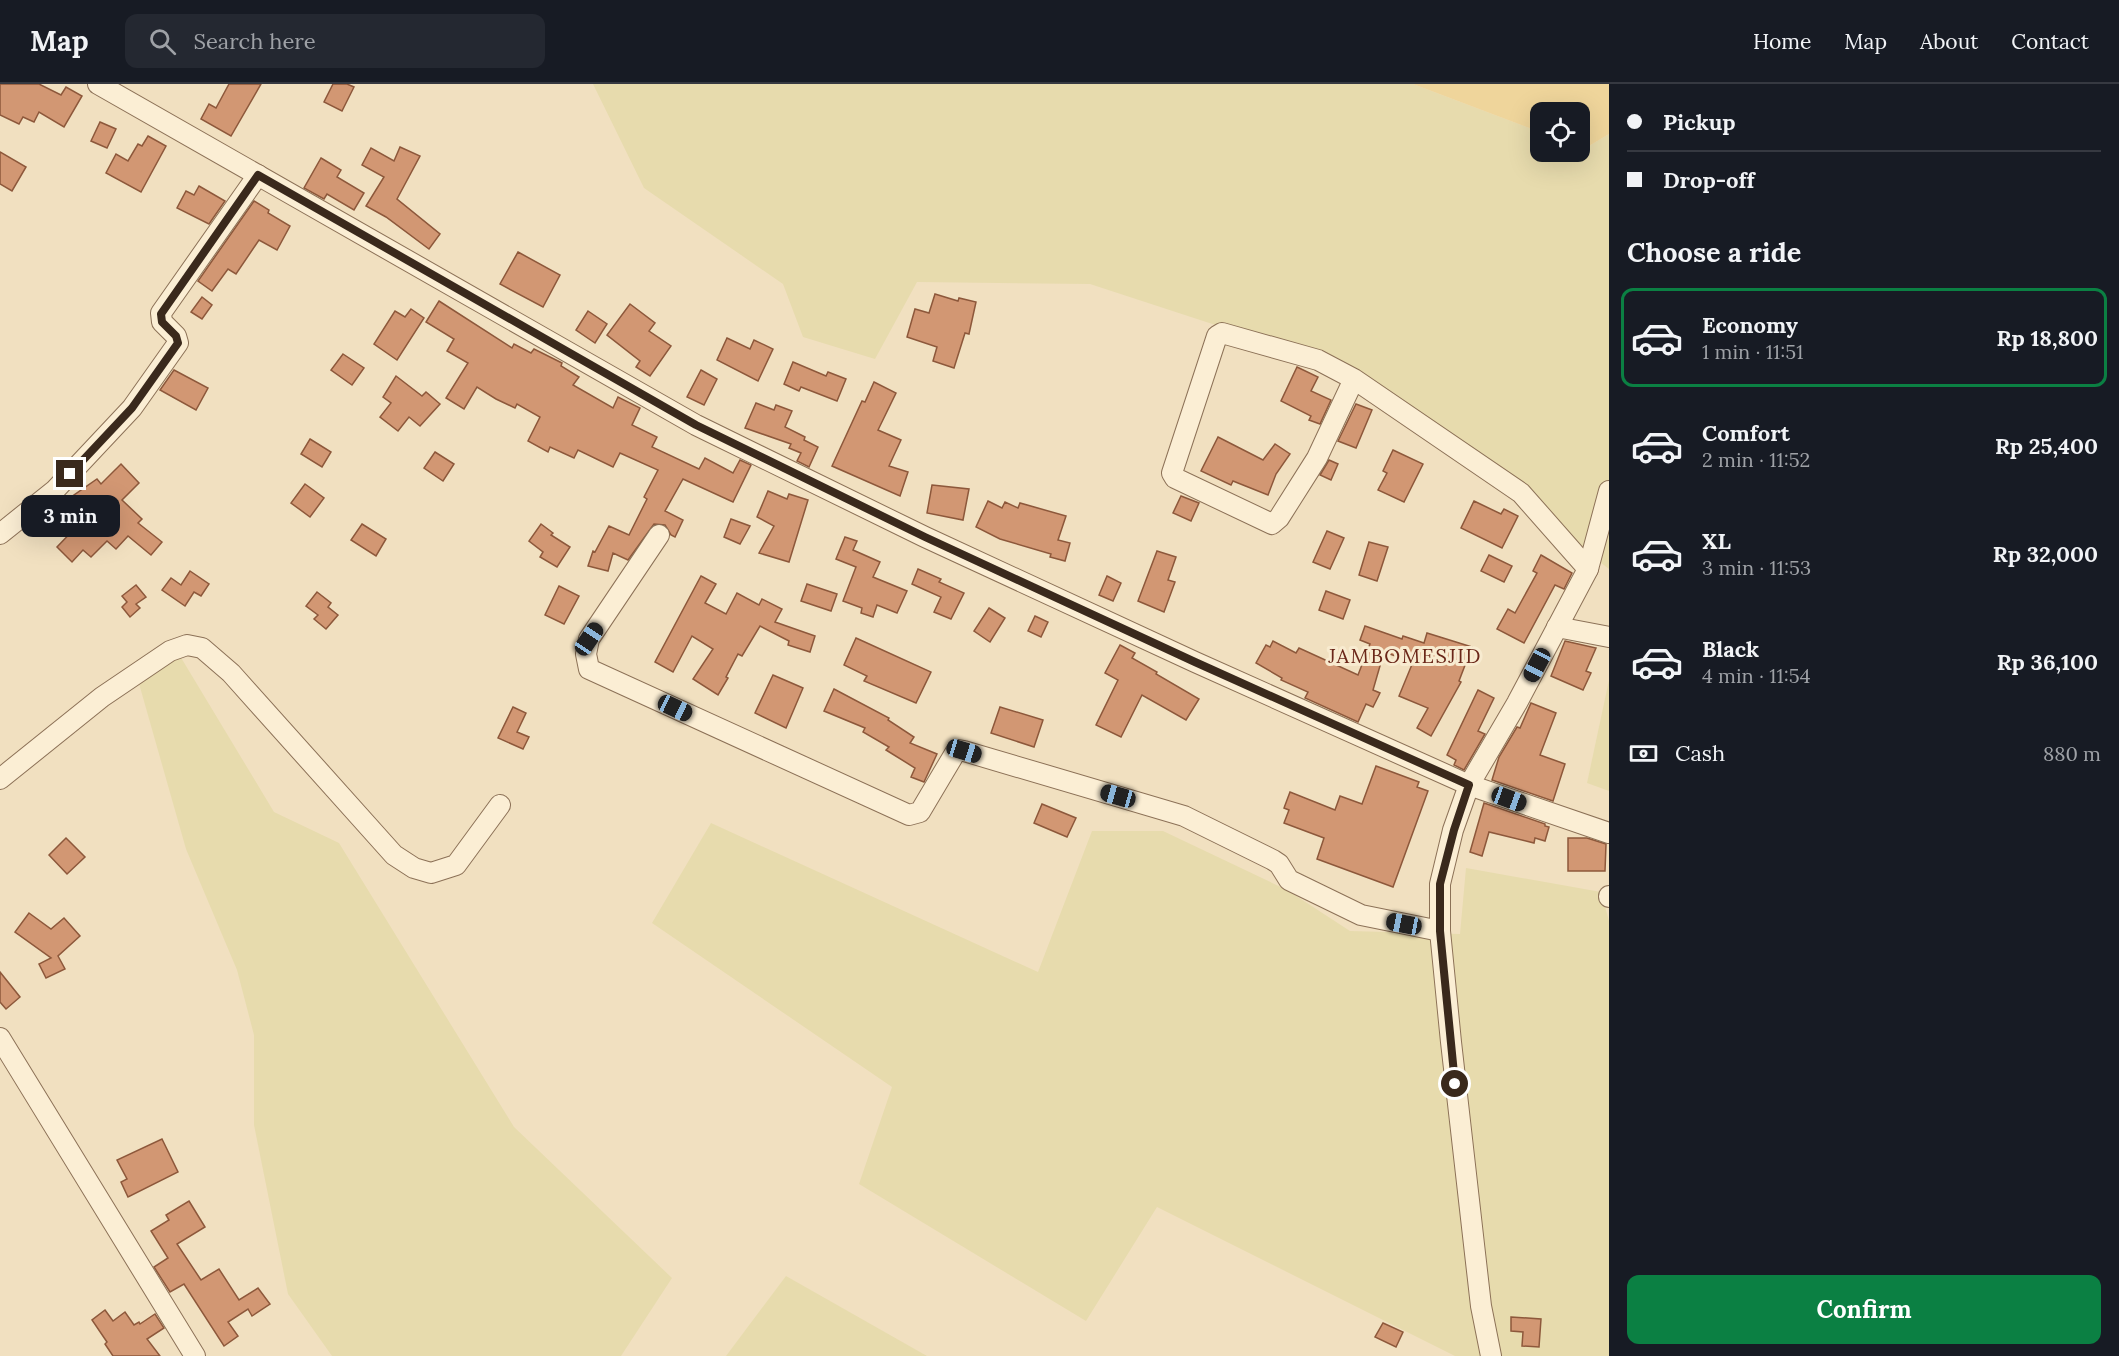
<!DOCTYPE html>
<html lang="en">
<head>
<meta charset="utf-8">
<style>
	body { margin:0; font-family:Lora,serif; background:#242831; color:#f1f3f6; height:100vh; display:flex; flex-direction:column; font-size:22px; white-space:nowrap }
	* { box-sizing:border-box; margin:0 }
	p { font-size:20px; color:#9ea1a6 }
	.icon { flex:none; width:33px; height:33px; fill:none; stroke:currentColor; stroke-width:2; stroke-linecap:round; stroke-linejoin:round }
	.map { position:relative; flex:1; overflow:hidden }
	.details { display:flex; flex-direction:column; background:#171b24; width:510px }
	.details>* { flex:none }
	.guide { display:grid; align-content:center; height:132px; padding:0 18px; background:#171b24 }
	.tools { position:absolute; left:1530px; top:18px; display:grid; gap:12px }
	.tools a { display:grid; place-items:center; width:60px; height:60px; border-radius:12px; background:#171b24; box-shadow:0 6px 24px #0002; font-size:30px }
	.end { position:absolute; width:27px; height:27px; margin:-14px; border:8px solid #3a291c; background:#fff; box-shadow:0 0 0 3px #fff }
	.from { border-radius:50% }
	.bubble { position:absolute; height:42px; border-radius:12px; background:#171b24; box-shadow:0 6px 24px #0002; font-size:20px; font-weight:800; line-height:42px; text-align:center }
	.car { position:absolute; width:18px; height:36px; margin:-18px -9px; border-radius:8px; box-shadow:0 0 4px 2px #0007; background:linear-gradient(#222 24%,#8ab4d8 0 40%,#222 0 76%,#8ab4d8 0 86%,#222 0) }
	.guide b { display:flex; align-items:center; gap:21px; height:57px; font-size:22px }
	.guide b+b { border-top:2px solid #363941 }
	.guide i { width:15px; height:15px; background:#f1f3f6 }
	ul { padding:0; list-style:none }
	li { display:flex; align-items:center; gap:18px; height:99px; margin:0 12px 9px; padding:0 6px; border:3px solid transparent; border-radius:12px }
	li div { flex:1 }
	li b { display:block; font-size:22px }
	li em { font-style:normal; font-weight:800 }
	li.selected { border-color:#0b8043 }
	li>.icon { width:54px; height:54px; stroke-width:1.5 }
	h2 { padding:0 18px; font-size:27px; line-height:72px }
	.pay { display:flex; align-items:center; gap:15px; height:66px; padding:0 18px; font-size:22px }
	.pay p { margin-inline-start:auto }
	.action { display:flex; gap:12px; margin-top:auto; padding:12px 18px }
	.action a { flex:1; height:69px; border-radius:12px; background:#0b8043; color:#fff; font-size:24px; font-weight:800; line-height:69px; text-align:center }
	header { display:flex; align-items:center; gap:36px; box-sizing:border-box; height:84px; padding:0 30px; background:#171b24; border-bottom:2px solid #363941 }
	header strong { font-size:28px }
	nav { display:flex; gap:33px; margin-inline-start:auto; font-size:21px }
	.search { width:420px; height:54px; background:#242831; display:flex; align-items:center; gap:15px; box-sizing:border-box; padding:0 21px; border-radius:12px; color:#9ea1a6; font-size:22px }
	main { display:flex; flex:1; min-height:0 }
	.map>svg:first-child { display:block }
	.farmland { fill:#e7dbad }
	.sand { fill:#efd59b }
	.building { fill:#d29773; stroke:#8d583b; stroke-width:1.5 }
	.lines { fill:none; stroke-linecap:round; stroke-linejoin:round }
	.minor-casing { stroke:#8c7157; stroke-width:22 }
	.minor { stroke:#fbeed4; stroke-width:20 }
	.route { stroke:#3a291c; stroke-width:8 }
	.labels { text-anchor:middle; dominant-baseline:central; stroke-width:6; stroke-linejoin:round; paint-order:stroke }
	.quarter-label { font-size:20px; letter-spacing:1.5px; fill:#6a2618; stroke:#f8ebd0 }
</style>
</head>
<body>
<header>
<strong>Map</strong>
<div class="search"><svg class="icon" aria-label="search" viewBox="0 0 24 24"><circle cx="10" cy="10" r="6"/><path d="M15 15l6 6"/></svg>Search here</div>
<nav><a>Home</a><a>Map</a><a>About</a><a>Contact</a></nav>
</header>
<main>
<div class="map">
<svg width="1609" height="1272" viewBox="0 0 1609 1272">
	<rect width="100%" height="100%" fill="#f1e0c0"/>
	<g class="farmland">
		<path d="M 593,0 L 1413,0 L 1540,48 L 1540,68 L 1580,68 L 1580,63 L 1584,65 L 1609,50 L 1609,485 L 1347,284 L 1090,200 L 917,198 L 875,275 L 803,253 L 783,200 L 644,104 Z"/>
		<path d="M 177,567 L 274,728 L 339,759 L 514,1043 L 672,1194 L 621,1272 L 332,1272 L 288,1210 L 254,1041 L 254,951 L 237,886 L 186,765 L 136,589 Z"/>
		<path d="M 1609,596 L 1609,707 L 1587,699 Z"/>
		<path d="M 711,739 L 1038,888 L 1092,747 L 1163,747 L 1287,806 L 1350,847 L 1460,850 L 1466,784 L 1601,808 L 1609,837 L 1609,1272 L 1455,1272 L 1157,1123 L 1086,1237 L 859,1100 L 892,1003 L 652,839 Z"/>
		<path d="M 786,1192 L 927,1272 L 726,1272 Z"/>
	</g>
	<path class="sand" d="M 1413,0 L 1609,0 L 1609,50 L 1584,65 L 1580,63 L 1580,28 L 1540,28 L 1540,48 Z"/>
	<g class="building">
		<path d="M 0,0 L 39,0 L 61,11 L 66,3 L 82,12 L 64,43 L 39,28 L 34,38 L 23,33 L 19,40 L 0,31 Z"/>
		<path d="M 229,0 L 261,0 L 231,52 L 201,35 L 209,20 L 216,24 Z"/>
		<path d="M 333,0 L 347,0 L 354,3 L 342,27 L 324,18 Z"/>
		<path d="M 100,38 L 116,45 L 107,64 L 91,57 Z"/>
		<path d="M 148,52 L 166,62 L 141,108 L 106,89 L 116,70 L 128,77 L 138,60 L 142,62 Z"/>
		<path d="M 400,63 L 420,72 L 397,115 L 440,150 L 429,165 L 386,133 L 366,122 L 384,93 L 362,81 L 371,64 L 394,77 Z"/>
		<path d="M 0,68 L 26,83 L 12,107 L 0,100 Z"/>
		<path d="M 321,74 L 341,86 L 337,93 L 364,109 L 354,126 L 327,110 L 324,115 L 304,104 Z"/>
		<path d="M 199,102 L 225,117 L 209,140 L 177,124 L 186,107 L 194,111 Z"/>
		<path d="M 254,117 L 269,126 L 268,129 L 290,142 L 277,166 L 259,156 L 236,190 L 228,185 L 212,207 L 198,197 Z"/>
		<path d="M 518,168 L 560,191 L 543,223 L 500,200 Z"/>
		<path d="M 935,210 L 958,217 L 959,214 L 976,218 L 969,250 L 965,249 L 954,284 L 933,277 L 937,263 L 907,253 L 915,225 L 929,229 Z"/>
		<path d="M 202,213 L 212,221 L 202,235 L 191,228 Z"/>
		<path d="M 439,217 L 512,264 L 514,260 L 531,269 L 534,265 L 562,279 L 561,282 L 579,293 L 573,301 L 613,324 L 618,313 L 640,324 L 632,341 L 657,353 L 652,363 L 699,385 L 705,374 L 733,389 L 740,376 L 751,381 L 733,418 L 683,395 L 665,427 L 683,436 L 675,453 L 671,451 L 665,441 L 654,440 L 628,476 L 613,469 L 608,487 L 588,482 L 593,467 L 595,468 L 609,442 L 629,451 L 647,415 L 644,413 L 658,386 L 620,369 L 613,383 L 578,366 L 574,374 L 550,363 L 548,368 L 528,357 L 540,333 L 517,320 L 515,324 L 496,315 L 477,303 L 464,325 L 446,314 L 468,279 L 447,267 L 454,255 L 426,238 Z"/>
		<path d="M 630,220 L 655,239 L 649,247 L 671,262 L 650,292 L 636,283 L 640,277 L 607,251 Z"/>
		<path d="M 411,225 L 424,234 L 397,276 L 374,260 L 395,227 L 405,233 Z"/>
		<path d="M 588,227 L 607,240 L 595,259 L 576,246 Z"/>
		<path d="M 727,254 L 750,265 L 754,256 L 773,265 L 758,297 L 717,276 Z"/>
		<path d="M 343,270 L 364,284 L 352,301 L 331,286 Z"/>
		<path d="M 793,278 L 826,292 L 828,288 L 846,295 L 837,317 L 801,303 L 799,307 L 784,300 Z"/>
		<path d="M 1297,283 L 1318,293 L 1311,307 L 1331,316 L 1320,340 L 1309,336 L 1311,332 L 1281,317 Z"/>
		<path d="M 174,286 L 208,304 L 196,326 L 160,306 Z"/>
		<path d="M 701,286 L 717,295 L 704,321 L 687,313 Z"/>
		<path d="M 396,292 L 422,312 L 426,308 L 440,320 L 420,342 L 409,333 L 398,347 L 380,333 L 391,319 L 383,313 Z"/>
		<path d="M 874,298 L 896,309 L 878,346 L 901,356 L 889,382 L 908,388 L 900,412 L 832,382 L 862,317 L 865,318 Z"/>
		<path d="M 756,319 L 774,326 L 776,321 L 792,327 L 785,343 L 805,353 L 804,356 L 818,363 L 809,383 L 797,377 L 801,369 L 789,364 L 791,360 L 745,344 Z"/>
		<path d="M 1356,320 L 1372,326 L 1356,364 L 1338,357 Z"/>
		<path d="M 1218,353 L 1263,376 L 1275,360 L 1290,370 L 1276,390 L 1268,411 L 1233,397 L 1231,401 L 1201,387 Z"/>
		<path d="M 310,355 L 331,368 L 322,383 L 301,370 Z"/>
		<path d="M 1393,366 L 1423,380 L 1404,418 L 1378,406 L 1387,389 L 1383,387 Z"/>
		<path d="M 435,368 L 454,380 L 443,397 L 424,384 Z"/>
		<path d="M 1329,376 L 1338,380 L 1331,396 L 1320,391 Z"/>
		<path d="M 121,380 L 139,399 L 122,416 L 142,435 L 138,439 L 162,458 L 151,471 L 128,452 L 116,465 L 107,457 L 91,473 L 83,466 L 72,478 L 57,463 L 80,439 L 64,418 L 97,395 L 101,400 Z"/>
		<path d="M 305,400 L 324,414 L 310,433 L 291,419 Z"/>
		<path d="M 932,401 L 969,405 L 963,436 L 927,429 Z"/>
		<path d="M 768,407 L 787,415 L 789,410 L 808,416 L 789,478 L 759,469 L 774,442 L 757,433 Z"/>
		<path d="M 1181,412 L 1199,419 L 1191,437 L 1173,429 Z"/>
		<path d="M 988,417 L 1002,424 L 1005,418 L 1018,424 L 1020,419 L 1066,432 L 1058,456 L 1070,459 L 1065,477 L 1050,473 L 1051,470 L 1000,455 L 976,443 Z"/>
		<path d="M 1474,417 L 1501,430 L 1504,425 L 1518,432 L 1502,464 L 1461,444 Z"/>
		<path d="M 731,435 L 750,442 L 740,460 L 724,453 Z"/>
		<path d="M 362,440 L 386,455 L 376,472 L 351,456 Z"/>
		<path d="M 541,440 L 553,449 L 551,451 L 570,463 L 557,483 L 540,473 L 543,468 L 529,457 Z"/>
		<path d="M 1327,447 L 1344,454 L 1330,485 L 1313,478 Z"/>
		<path d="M 845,453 L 857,457 L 853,466 L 880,478 L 873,493 L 907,507 L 897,529 L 877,521 L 873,533 L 861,529 L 862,524 L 843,517 L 856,483 L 836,475 Z"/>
		<path d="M 1369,458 L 1388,463 L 1377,497 L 1359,491 Z"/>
		<path d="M 1157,467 L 1176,473 L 1168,496 L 1175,498 L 1164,528 L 1138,517 Z"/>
		<path d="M 1489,471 L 1512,482 L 1504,498 L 1481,487 Z"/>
		<path d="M 1541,471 L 1572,489 L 1564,505 L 1555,501 L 1524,559 L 1497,545 L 1508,525 L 1515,529 L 1537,489 L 1533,487 Z"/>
		<path d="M 918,485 L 941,495 L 939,498 L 964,509 L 951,535 L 934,528 L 941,513 L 912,500 Z"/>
		<path d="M 190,487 L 209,500 L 201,512 L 194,508 L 185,522 L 162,506 L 171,494 L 181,501 Z"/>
		<path d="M 701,492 L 716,500 L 705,519 L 726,530 L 737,509 L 759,521 L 762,515 L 782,525 L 775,538 L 815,552 L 810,568 L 788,561 L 789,557 L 760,542 L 742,572 L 738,570 L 726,593 L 728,594 L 718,611 L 693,595 L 713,565 L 692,552 L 673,588 L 655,578 Z"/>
		<path d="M 1107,492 L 1121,499 L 1113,517 L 1099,511 Z"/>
		<path d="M 807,500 L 837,510 L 831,527 L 801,517 Z"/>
		<path d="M 136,501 L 146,513 L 136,520 L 140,524 L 130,533 L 122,523 L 127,518 L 122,512 Z"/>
		<path d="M 559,502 L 579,512 L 564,540 L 545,531 Z"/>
		<path d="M 1326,507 L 1350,516 L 1343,535 L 1319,526 Z"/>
		<path d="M 317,508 L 331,519 L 328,523 L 338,531 L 326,545 L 314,535 L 318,531 L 306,522 Z"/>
		<path d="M 989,524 L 1005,534 L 990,558 L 974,547 Z"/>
		<path d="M 1035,532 L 1048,538 L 1041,553 L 1028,547 Z"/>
		<path d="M 1365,542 L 1402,555 L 1403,552 L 1424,559 L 1427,549 L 1472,563 L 1459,597 L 1461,598 L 1431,652 L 1417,644 L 1428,624 L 1399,612 L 1413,578 L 1384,568 L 1373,606 L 1380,609 L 1373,623 L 1366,620 L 1358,638 L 1305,614 L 1308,608 L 1281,596 L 1282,594 L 1256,579 L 1266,561 L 1270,563 L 1273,557 L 1296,569 L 1299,564 L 1358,591 L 1370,560 L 1360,556 Z"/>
		<path d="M 856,554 L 931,588 L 916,619 L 864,597 L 867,592 L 844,581 Z"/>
		<path d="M 1565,557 L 1596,564 L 1586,587 L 1591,589 L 1583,606 L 1551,592 Z"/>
		<path d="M 1120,561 L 1135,569 L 1132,574 L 1157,588 L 1156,590 L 1199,615 L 1186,636 L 1142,611 L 1121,653 L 1096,641 L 1118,596 L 1105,589 Z"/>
		<path d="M 773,591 L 803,604 L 786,644 L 755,629 Z"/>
		<path d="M 834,605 L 889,634 L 888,636 L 914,653 L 910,659 L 937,670 L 924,698 L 911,693 L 915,684 L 886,666 L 889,663 L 863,648 L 865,644 L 824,627 Z"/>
		<path d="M 1478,606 L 1494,614 L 1478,647 L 1485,650 L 1464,686 L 1454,681 L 1456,676 L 1447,671 Z"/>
		<path d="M 1531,619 L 1556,629 L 1540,671 L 1565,680 L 1553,717 L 1492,696 L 1499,673 L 1517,643 L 1520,644 Z"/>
		<path d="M 513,623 L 526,629 L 517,648 L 529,653 L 523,665 L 498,654 Z"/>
		<path d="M 1000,623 L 1043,636 L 1034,663 L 991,649 Z"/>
		<path d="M 1376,682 L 1419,698 L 1417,703 L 1428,707 L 1393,803 L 1317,775 L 1324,754 L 1284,739 L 1289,726 L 1284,724 L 1290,708 L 1335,726 L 1340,712 L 1362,720 Z"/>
		<path d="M 1484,719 L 1545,740 L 1545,742 L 1549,743 L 1545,757 L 1535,754 L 1534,759 L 1489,748 L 1482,772 L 1470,768 Z"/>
		<path d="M 1042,720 L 1076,734 L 1067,753 L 1034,739 Z"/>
		<path d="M 66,754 L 85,773 L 67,790 L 49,771 Z"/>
		<path d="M 1568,754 L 1587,754 L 1606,760 L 1605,787 L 1568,787 Z"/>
		<path d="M 29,829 L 51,845 L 64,834 L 80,852 L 58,872 L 65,885 L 46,894 L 39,880 L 51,874 L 15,848 Z"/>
		<path d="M 0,888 L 20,913 L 6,925 L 0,918 Z"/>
		<path d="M 162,1055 L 178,1088 L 128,1113 L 121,1098 L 127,1095 L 117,1076 Z"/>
		<path d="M 189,1117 L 205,1143 L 177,1160 L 201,1196 L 219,1185 L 239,1216 L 258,1204 L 270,1220 L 252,1232 L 248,1225 L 228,1238 L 238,1252 L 224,1262 L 184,1200 L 170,1208 L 154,1183 L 168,1174 L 151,1147 L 169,1136 L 166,1131 Z"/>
		<path d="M 105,1226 L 113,1237 L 125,1228 L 134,1241 L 139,1238 L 140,1240 L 155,1230 L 164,1244 L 147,1255 L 160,1272 L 113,1272 L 105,1260 L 107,1258 L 92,1236 Z"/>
		<path d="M 1511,1233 L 1541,1235 L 1539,1263 L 1522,1262 L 1523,1248 L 1511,1247 Z"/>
		<path d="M 1383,1239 L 1403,1248 L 1396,1263 L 1375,1253 Z"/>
	</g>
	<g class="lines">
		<defs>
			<g id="minor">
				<path d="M 98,0 L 696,341 L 925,453 L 1195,578 L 1469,701 L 1609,749"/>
				<path d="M 1354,295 L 1317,374 L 1279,434 L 1272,440 L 1175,394 L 1172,389 L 1217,252 L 1222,249 L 1318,276 L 1354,295 L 1521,409 L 1588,485 L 1517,619 L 1469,701 L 1453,746 L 1440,800 L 1440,847 L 1451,958 L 1481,1222 L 1491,1272"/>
				<path d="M 0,450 L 55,406 L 132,324 L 178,259 L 176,252 L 162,238 L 161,229 L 258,91"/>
				<path d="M 659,451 L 589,555 L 586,570 L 589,585 L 909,731 L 920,728 L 955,669 L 958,666 L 964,667 L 1184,732 L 1273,776 L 1279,780 L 1289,796 L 1361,831 L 1440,847"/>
				<path d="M 1588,485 L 1609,407"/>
				<path d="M 1557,543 L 1609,553"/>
				<path d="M 0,695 L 102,613 L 170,567 L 187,561 L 202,564 L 231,589 L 394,771 L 414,784 L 431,789 L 456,781 L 500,721"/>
				<path d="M 1609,812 L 1609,813"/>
				<path d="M 0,954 L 195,1272"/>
			</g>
		</defs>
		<use href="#minor" class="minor-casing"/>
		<use href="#minor" class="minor"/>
	</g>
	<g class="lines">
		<path class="route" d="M 70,390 L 132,324 L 178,259 L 176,252 L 162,238 L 161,230 L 258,91 L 696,341 L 925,453 L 1195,578 L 1469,701 L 1454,746 L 1440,800 L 1440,847 L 1455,1000"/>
	</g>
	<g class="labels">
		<g class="quarter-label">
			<text x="1405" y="571">JAMBOMESJID</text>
		</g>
	</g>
</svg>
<div class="tools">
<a><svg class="icon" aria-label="locate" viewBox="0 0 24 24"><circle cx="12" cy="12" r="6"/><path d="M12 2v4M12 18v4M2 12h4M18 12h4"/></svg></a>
</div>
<i class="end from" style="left:1455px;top:1000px"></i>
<i class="end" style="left:70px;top:390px"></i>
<div class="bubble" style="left:21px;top:411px;width:99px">3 min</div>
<i class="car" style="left:589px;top:555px;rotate:34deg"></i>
<i class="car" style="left:1537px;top:581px;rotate:208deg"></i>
<i class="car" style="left:675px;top:624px;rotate:115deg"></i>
<i class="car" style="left:964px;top:667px;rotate:107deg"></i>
<i class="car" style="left:1118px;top:712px;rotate:286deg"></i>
<i class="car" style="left:1509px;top:715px;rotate:110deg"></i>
<i class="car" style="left:1404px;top:840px;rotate:281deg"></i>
</div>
<section class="details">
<div class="guide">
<b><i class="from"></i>Pickup</b>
<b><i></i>Drop-off</b>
</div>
<h2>Choose a ride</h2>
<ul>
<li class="selected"><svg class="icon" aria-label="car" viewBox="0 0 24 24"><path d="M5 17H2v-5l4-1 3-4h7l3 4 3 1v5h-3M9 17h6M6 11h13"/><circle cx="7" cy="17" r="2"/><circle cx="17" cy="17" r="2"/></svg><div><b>Economy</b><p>1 min · 11:51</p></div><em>Rp 18,800</em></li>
<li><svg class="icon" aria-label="car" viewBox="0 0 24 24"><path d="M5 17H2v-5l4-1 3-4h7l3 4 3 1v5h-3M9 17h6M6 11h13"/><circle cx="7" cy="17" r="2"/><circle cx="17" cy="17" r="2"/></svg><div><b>Comfort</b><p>2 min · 11:52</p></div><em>Rp 25,400</em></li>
<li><svg class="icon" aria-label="car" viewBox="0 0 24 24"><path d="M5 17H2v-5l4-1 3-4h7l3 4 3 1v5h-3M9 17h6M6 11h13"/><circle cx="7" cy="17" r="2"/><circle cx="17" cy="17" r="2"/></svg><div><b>XL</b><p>3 min · 11:53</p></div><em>Rp 32,000</em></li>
<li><svg class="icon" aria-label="car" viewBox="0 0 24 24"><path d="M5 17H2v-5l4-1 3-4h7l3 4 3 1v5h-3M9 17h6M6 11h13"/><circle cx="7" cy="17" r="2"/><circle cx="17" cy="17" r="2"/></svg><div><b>Black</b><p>4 min · 11:54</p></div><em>Rp 36,100</em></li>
</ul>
<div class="pay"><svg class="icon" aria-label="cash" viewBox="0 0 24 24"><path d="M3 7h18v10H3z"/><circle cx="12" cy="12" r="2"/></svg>Cash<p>880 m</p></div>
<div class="action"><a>Confirm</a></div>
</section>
</main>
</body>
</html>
